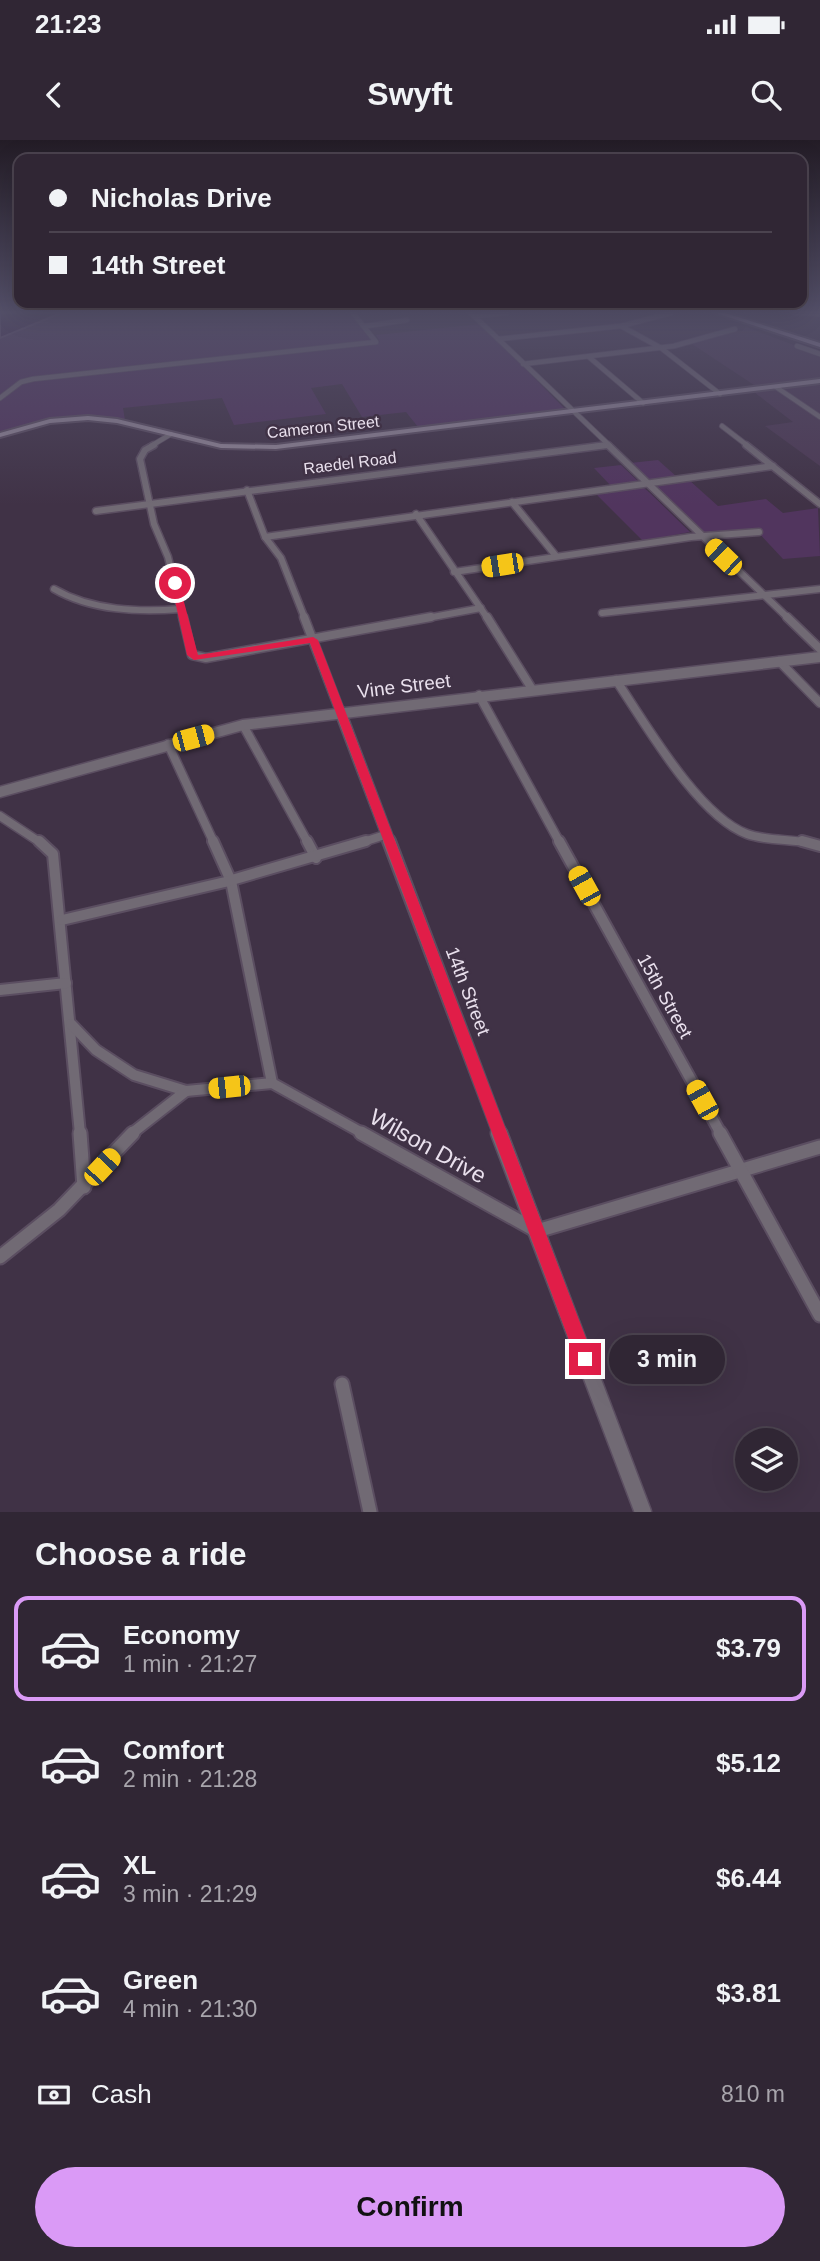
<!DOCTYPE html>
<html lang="en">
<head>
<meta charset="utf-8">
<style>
	body { margin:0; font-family:Arial,sans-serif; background:#382e3c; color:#f1f3f6; height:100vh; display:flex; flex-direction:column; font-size:26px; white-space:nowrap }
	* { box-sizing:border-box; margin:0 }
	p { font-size:23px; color:#a8a5ac }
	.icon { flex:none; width:38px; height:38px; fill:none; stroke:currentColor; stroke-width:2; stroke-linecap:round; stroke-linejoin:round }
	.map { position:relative; height:1372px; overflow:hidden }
	.details { display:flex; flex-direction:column; background:#302634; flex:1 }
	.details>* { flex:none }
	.top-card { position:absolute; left:14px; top:14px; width:793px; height:154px; border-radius:14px; box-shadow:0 7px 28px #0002,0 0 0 2px #4b434f; display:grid; align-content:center; height:154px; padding:0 35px; background:#302634 }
	.buttons { position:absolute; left:735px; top:1288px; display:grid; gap:14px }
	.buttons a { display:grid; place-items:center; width:63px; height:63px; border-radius:50%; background:#302634; box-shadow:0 7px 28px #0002,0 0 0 2px #4b434f; font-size:35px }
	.end { position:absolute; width:32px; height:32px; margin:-16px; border:9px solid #e11d48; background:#fff; box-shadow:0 0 0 4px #fff }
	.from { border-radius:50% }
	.bubble { position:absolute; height:49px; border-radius:24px; background:#302634; box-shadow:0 7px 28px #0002,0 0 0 2px #4b434f; font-size:23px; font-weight:800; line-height:49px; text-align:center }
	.car { position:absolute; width:21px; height:42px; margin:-21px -10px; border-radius:9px; box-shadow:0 0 5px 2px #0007; background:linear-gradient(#f5c518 24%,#345 0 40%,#f5c518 0 76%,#345 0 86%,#f5c518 0) }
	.top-card b { display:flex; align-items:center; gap:24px; height:66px; font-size:26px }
	.top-card b+b { border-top:2px solid #4b434f }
	.top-card i { width:18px; height:18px; background:#f1f3f6 }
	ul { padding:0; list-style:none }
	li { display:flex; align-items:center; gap:21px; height:105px; margin:0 14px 10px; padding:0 21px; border:4px solid transparent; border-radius:14px }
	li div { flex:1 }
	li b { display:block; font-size:26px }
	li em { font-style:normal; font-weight:800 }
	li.on { border-color:#da9af6 }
	li>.icon { width:63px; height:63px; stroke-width:1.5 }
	h2 { padding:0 35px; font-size:32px; line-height:84px }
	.pay { display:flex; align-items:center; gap:18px; height:77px; padding:0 35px; font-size:26px }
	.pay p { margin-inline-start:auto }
	.cta { display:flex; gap:14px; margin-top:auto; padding:14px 35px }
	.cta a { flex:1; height:80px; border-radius:42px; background:#da9af6; color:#111; font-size:28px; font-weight:800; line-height:80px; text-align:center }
	.status { display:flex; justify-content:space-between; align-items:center; height:49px; padding:0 35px; background:#302634; direction:ltr }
	.status svg { height:19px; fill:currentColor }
	header { display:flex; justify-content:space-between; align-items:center; height:91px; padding:0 35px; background:#302634; font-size:32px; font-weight:800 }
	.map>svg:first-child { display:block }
	.built { fill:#4c3954 }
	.green { fill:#51355e }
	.water { fill:#331340; stroke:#6a5074; stroke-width:2 }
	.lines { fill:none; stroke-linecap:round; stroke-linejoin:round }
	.minor-far4-casing { stroke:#5b4e61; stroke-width:6 }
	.minor-far3-casing { stroke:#5b4e61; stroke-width:9 }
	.minor-far2-casing { stroke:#5b4e61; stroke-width:11 }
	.minor-far1-casing { stroke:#5b4e61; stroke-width:14 }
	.minor-casing { stroke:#5b4e61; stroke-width:17 }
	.tertiary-far2-casing { stroke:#5b4e61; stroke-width:13 }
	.tertiary-far1-casing { stroke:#5b4e61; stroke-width:16 }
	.tertiary-casing { stroke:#5b4e61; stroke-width:19 }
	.secondary-casing { stroke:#5b4e61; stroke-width:4 }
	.primary-casing { stroke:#5b4e61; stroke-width:4 }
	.minor-far4 { stroke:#716a74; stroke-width:4.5 }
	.minor-far3 { stroke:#716a74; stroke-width:6 }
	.minor-far2 { stroke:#716a74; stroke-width:8 }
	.minor-far1 { stroke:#716a74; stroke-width:10 }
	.minor { stroke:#716a74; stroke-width:13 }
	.tertiary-far2 { stroke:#716a74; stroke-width:10 }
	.tertiary-far1 { stroke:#716a74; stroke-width:12 }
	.tertiary { stroke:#716a74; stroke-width:16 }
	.secondary { fill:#918696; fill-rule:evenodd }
	.primary { fill:#a99bb0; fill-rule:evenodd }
	.route { fill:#e11d48 }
	.labels { text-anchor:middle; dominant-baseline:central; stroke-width:5; stroke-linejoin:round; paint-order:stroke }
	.far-street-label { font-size:16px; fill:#e9e0ed; stroke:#403246 }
	.street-label { font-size:19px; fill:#e9e0ed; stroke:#403246 }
	.near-street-label { font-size:23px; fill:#e9e0ed; stroke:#403246 }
</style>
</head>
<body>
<div class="status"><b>21:23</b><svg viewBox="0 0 49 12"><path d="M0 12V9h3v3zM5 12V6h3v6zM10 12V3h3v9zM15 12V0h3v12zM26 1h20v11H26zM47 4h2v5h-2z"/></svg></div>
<header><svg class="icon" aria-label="back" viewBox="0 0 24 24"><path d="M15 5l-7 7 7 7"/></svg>Swyft<svg class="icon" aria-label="search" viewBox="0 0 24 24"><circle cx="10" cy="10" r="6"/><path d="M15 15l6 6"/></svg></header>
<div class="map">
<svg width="820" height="1372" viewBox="0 0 820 1372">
	<rect width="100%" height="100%" fill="#403246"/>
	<g class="built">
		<path d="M 746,187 L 820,215 L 820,239 L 757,247 L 692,204 L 731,192 L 742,191 Z"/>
		<path d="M 820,244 L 820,326 L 765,286 L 793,282 L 754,252 Z"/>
	</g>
	<g class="green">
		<path d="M 61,173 L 351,173 L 367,190 L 372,201 L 320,210 L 375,205 L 380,202 L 376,195 L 481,184 L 565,269 L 418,287 L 406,272 L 362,277 L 342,244 L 311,248 L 326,274 L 234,285 L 222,258 L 123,268 L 125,280 C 82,270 41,279 0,292 L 0,198 Z"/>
		<path d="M 658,320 L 677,337 L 648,340 L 630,323 Z"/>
		<path d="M 621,325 L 638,341 L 611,346 L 594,328 Z"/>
		<path d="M 689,340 L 718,366 L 766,359 L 783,373 L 818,368 L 820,416 L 783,419 L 757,391 L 705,395 L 654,346 Z"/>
		<path d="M 643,347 L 650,353 L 690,392 L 643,401 L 595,353 Z"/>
	</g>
	<path class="water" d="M 0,173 L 61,173 L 0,198 Z"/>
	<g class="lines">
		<defs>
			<g id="minor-far4">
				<path d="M 471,173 L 610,306"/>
				<path d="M 794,173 L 820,174"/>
				<path d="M 475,176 L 507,173"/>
				<path d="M 366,186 L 407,180"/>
				<path d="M 621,186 L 661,208 L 720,254"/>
				<path d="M 498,199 L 621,186 L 671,173"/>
				<path d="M 797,206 L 820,214"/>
				<path d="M 589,217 L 643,263"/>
				<path d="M 523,224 L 674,206 L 735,189"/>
				<path d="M 776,247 L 820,277"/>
				<path d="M 0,258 L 21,242 L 33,239 L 376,202 L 353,173"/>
				<path d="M 722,286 L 748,306"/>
				<path d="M 151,306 L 171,294"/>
				<path d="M 596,306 L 607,305"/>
			</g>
			<g id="minor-far3">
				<path d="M 154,305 L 145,310 L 140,319 L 154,384 L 168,417 L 183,479"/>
				<path d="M 608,305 L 789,479"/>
				<path d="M 746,305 L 820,364"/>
				<path d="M 247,350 L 265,397 L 281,418 L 305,479"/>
				<path d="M 512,362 L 556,416"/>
				<path d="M 96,371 L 607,305"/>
				<path d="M 416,374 L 488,479"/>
				<path d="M 265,397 L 773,326"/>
				<path d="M 454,432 L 691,397 L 759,392"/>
				<path d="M 54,449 C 92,471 139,472 181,469"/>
				<path d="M 602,473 L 820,449"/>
				<path d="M 422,479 L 481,468"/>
			</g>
			<g id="minor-far2">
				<path d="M 183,477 L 192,515 L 206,518 L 431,477"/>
				<path d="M 304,477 L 340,571"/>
				<path d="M 487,477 L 532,549"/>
				<path d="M 787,477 L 820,509"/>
				<path d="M 779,521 L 820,563"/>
				<path d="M 616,540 C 645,583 698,676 747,694 C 766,701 790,699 810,703"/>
				<path d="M 479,555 L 560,703"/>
				<path d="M 243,585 L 308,703"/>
				<path d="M 168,604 L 214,703"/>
				<path d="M 0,676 L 41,703"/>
				<path d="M 360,703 L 385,695"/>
			</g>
			<g id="minor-far1">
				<path d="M 39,701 L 53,714 L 80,994"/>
				<path d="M 213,701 L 231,741 L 272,943"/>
				<path d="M 307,701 L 316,718"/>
				<path d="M 559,701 L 721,994"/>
				<path d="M 802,701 L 820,706"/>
				<path d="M 62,780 L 225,742 L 366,701"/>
				<path d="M 0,850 L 66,843"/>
				<path d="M 71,884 L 96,910 L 134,935 L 186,951 L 272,943 L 364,994"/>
				<path d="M 131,994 L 186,951"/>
			</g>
			<g id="minor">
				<path d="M 80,993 L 84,1047"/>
				<path d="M 361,993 L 537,1091 L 820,1007"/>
				<path d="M 720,993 L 820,1175"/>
				<path d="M 0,1117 L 59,1070 L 133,993"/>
				<path d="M 342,1244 L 370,1372"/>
			</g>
			<g id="tertiary-far2">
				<path d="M 340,571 L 390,703"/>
				<path d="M 0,652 L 243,585 L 820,517"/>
			</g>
			<path id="tertiary-far1" d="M 389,701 L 500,994"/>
			<path id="tertiary" d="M 499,993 L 643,1372"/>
			<path id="secondary" d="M 820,239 L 820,243 L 276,309 L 221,308 L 117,283 L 88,280 L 50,283 L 0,297 L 0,293 L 50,279 L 88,276 L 117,279 L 221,304 L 276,305 Z"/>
			<path id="primary" d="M 716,173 L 725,173 L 820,203 L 820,207 Z"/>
		</defs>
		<use href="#minor-far4" class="minor-far4-casing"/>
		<use href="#minor-far3" class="minor-far3-casing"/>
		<use href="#minor-far2" class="minor-far2-casing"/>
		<use href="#minor-far1" class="minor-far1-casing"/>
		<use href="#minor" class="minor-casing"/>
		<use href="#tertiary-far2" class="tertiary-far2-casing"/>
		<use href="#tertiary-far1" class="tertiary-far1-casing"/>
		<use href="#tertiary" class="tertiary-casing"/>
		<use href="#secondary" class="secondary-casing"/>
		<use href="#primary" class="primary-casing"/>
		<use href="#minor-far4" class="minor-far4"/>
		<use href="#minor-far3" class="minor-far3"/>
		<use href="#minor-far2" class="minor-far2"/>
		<use href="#minor-far1" class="minor-far1"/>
		<use href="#minor" class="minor"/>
		<use href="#tertiary-far2" class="tertiary-far2"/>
		<use href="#tertiary-far1" class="tertiary-far1"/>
		<use href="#tertiary" class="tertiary"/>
		<use href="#secondary" class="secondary"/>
		<use href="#primary" class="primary"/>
	</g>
	<linearGradient id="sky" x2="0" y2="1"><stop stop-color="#231c26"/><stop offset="0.47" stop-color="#534f68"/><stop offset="1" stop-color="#534f68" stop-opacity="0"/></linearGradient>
	<rect width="820" height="365" fill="url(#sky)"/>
	<path class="route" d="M 175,440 L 179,443 L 198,515 L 313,497 L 318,500 L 594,1219 L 591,1225 L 585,1228 L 579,1225 L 576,1219 L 310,503 L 194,520 L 187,515 L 171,443 Z"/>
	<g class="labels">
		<g class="far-street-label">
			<text transform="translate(323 287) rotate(-6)">Cameron Street</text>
			<text transform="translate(350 323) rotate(-7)">Raedel Road</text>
		</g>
		<g class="street-label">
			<text transform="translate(404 546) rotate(-7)">Vine Street</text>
			<text transform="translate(468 851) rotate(69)">14th Street</text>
			<text transform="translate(665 856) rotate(61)">15th Street</text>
		</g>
		<g class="near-street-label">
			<text transform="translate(428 1006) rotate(29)">Wilson Drive</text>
		</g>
	</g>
</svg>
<div class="buttons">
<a><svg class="icon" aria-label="layers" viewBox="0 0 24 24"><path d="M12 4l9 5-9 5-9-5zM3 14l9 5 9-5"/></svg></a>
</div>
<i class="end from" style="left:175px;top:443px"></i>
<i class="end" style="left:585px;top:1219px"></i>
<div class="bubble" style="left:609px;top:1195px;width:116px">3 min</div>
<i class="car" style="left:723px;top:417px;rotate:314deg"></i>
<i class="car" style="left:502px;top:425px;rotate:261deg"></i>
<i class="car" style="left:193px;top:598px;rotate:75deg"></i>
<i class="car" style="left:584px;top:746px;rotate:331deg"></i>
<i class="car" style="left:229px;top:947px;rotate:264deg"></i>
<i class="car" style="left:702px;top:960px;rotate:331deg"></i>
<i class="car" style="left:102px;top:1027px;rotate:43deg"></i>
<div class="top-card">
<b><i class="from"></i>Nicholas Drive</b>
<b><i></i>14th Street</b>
</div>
</div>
<section class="details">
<h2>Choose a ride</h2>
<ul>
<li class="on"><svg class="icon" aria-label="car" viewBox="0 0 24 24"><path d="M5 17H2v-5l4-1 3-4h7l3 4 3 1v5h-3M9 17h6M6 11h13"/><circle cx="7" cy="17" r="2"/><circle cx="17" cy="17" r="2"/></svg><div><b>Economy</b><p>1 min · 21:27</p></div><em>$3.79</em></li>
<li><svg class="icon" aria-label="car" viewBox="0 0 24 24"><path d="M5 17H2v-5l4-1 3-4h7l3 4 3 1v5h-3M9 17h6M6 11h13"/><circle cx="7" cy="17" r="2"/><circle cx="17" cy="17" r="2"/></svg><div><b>Comfort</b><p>2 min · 21:28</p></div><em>$5.12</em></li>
<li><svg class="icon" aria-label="car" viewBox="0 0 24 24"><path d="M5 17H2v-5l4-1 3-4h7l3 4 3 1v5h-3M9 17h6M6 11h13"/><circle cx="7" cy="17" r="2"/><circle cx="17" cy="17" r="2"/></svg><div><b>XL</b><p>3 min · 21:29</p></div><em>$6.44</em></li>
<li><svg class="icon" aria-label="car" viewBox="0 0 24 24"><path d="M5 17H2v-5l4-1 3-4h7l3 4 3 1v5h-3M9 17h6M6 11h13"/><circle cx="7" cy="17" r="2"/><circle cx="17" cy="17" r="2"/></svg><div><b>Green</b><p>4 min · 21:30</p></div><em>$3.81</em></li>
</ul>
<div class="pay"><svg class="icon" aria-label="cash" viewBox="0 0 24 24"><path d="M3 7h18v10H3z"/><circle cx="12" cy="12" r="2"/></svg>Cash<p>810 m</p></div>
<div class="cta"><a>Confirm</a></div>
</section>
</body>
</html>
